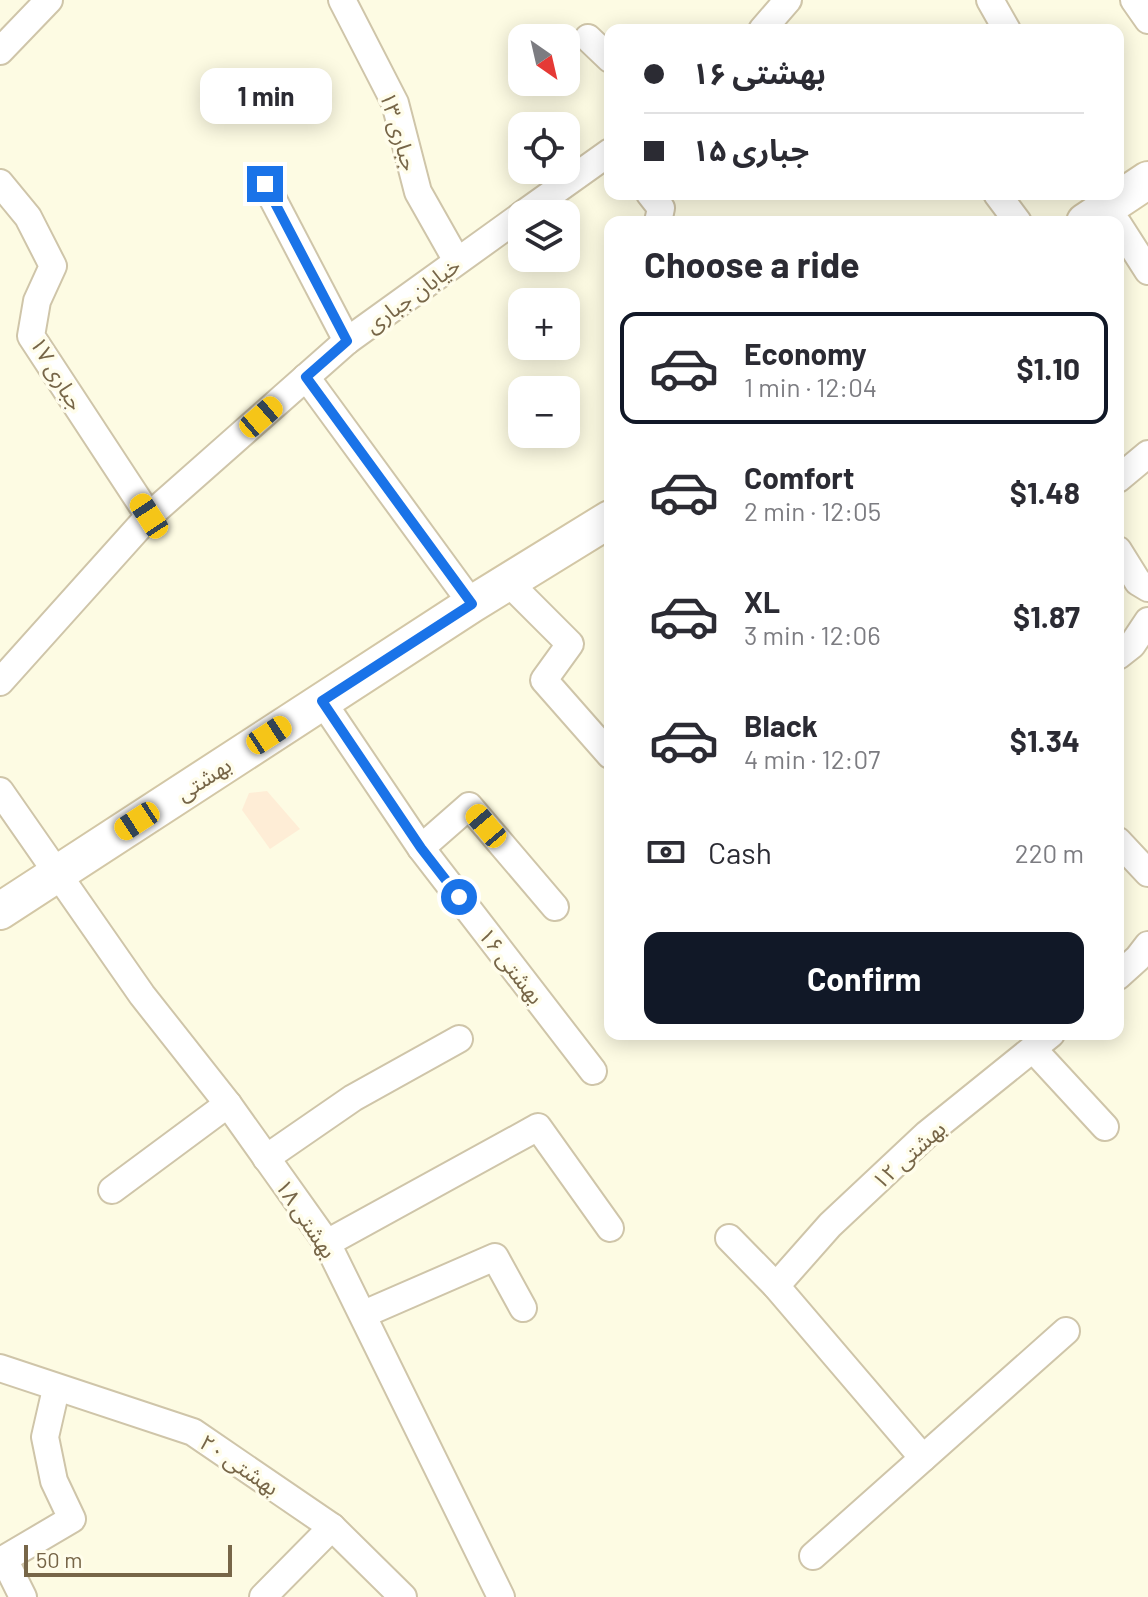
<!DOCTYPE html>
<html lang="en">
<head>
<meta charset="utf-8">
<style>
	body { margin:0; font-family:Barlow,"Noto Sans Arabic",sans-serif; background:#f2f2f3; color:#2b2b33; height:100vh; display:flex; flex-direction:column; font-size:30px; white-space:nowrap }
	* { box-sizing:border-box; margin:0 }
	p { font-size:26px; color:#7c7c81 }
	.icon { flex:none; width:44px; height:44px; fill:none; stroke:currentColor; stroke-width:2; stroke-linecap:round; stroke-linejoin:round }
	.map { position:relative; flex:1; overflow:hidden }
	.side { position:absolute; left:604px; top:216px; width:520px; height:824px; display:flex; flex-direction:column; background:#fff; border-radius:16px; box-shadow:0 4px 20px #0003 }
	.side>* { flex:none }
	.banner { position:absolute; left:604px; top:24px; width:520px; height:176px; border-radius:16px; box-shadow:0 4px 20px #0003; display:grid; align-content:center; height:176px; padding:0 40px; background:#fff }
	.needle { width:52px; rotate:146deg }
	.controls { position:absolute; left:508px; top:24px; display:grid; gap:16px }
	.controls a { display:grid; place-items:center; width:72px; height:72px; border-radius:16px; background:#fff; box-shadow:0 4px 20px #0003; font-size:40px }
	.scale { position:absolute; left:24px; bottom:20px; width:208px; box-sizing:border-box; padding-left:8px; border:4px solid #776648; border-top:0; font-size:22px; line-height:28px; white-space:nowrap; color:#776648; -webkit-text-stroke:6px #fffdeb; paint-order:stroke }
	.end { position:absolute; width:36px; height:36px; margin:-18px; border:10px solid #1a73e8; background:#fff; box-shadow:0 0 0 4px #fff }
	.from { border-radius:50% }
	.bubble { position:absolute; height:56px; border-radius:16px; background:#fff; box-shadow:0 4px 20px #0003; font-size:26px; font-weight:700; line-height:56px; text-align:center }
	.car { position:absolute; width:24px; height:48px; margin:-24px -12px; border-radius:10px; box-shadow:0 0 6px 2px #0007; background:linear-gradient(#f5c518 24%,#345 0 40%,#f5c518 0 76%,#345 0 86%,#f5c518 0) }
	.banner b { display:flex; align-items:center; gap:28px; height:76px; font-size:30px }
	.banner b+b { border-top:2px solid #e1e1e2 }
	.banner i { width:20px; height:20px; background:#2b2b33 }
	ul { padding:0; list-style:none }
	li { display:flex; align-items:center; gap:24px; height:112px; margin:0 16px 12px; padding:0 24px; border:4px solid transparent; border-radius:16px }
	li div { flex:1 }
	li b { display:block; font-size:30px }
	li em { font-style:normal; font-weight:700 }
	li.current { border-color:#111827 }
	li>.icon { width:72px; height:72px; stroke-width:1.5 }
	h2 { padding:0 40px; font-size:36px; line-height:96px }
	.pay { display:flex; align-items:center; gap:20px; height:88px; padding:0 40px; font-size:30px }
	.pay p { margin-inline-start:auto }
	.button { display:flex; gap:16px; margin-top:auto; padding:16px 40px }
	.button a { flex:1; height:92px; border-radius:16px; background:#111827; color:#fff; font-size:32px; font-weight:700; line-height:92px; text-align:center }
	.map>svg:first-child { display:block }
	.commercial { fill:#feedd6 }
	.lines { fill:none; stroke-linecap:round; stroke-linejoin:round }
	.street-casing { stroke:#cfc5a9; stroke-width:30 }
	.secondary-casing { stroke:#d3c7a6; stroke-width:40 }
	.street { stroke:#fff; stroke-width:26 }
	.secondary { stroke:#fff; stroke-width:36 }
	.route { stroke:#1a73e8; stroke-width:10 }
	.labels { text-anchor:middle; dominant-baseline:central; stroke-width:7; stroke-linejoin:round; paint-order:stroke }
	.street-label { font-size:22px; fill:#776648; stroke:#fffdeb }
</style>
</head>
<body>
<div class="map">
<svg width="1148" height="1597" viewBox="0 0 1148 1597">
	<rect width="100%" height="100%" fill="#fdfbe3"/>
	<path class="commercial" d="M 267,791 L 300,829 L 270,849 L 242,810 L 249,793 Z"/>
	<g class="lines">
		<defs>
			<g id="street">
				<path d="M 342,0 L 395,103 L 418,192 L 457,261"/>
				<path d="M 990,0 L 1007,30"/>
				<path d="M 1134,0 L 1148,20"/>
				<path d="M 762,30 L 788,0"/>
				<path d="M 588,38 L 610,59"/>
				<path d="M 0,51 L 49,0"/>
				<path d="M 0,183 L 28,217 L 53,266 L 37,301 L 31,336 L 149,516"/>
				<path d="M 265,184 L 347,341"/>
				<path d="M 650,194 L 661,208 L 658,222"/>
				<path d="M 997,194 L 1018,222"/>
				<path d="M 523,214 L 610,152"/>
				<path d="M 1118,224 L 1148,271"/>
				<path d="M 306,377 L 472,604"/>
				<path d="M 1118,479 L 1148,454"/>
				<path d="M 1118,550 L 1138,582 L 1148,588"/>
				<path d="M 508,582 L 570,644 L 544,680 L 610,755"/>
				<path d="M 1118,656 L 1132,645 L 1148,621"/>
				<path d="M 0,682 L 149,516 L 347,341 L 522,215"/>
				<path d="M 322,701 L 421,848 L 593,1071"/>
				<path d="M 0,791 L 142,995 L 228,1104 L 327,1243 L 501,1597"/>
				<path d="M 1118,841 L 1148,873"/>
				<path d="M 421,848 L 469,806 L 555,907"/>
				<path d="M 1118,976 L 1138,958 L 1148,945"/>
				<path d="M 1033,1049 L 1105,1127"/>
				<path d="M 266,1158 L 353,1098 L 459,1039"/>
				<path d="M 112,1190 L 228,1104"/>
				<path d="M 729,1238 L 776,1286 L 923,1458"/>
				<path d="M 327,1243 L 538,1127 L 610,1228"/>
				<path d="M 776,1286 L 830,1225 L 927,1134 L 1051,1034"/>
				<path d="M 364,1314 L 495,1257 L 523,1308"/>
				<path d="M 0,1368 L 193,1432 L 332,1527 L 403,1597"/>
				<path d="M 813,1556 L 1066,1331"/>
				<path d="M 23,1597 L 4,1559 L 72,1519 L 54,1481 L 45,1437 L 56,1389"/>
				<path d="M 263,1597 L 332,1527"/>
			</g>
			<g id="secondary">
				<path d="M 1085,222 L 1148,180"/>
				<path d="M 0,911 L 472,604 L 610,519"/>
			</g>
		</defs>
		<use href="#street" class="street-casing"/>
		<use href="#secondary" class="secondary-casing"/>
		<use href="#street" class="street"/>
		<use href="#secondary" class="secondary"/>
	</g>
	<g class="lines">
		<path class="route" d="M 265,184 L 347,341 L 306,377 L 472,604 L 322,701 L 421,848 L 459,897"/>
	</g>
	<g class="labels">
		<g class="street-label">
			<text transform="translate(400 131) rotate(73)">جباری ۱۳</text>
			<text transform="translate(412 294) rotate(-36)">خیابان جباری</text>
			<text transform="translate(58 373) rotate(59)">جباری ۱۷</text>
			<text transform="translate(203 778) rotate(-33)">بهشتی</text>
			<text transform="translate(512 965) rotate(52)">بهشتی ۱۶</text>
			<text transform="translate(908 1154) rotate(-42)">بهشتی ۱۲</text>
			<text transform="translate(307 1218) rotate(56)">بهشتی ۱۸</text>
			<text transform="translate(240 1464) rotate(34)">بهشتی ۲۰</text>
		</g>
	</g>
</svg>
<div class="controls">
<a><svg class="needle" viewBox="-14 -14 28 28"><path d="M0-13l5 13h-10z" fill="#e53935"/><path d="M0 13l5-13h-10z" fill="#7c7c81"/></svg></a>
<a><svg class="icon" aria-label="locate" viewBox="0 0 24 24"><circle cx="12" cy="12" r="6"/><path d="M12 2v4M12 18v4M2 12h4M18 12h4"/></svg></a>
<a><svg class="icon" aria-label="layers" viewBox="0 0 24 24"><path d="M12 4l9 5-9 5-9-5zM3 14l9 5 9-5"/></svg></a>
<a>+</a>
<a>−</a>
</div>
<div class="scale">50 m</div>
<i class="end from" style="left:459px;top:897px"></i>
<i class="end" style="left:265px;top:184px"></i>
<div class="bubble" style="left:200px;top:68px;width:132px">1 min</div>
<i class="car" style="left:261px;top:417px;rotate:49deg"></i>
<i class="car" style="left:149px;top:516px;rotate:327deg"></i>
<i class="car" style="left:269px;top:735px;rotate:57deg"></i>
<i class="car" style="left:137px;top:821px;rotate:237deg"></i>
<i class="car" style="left:486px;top:826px;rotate:320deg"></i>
<div class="banner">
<b><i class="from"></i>بهشتی ۱۶</b>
<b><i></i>جباری ۱۵</b>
</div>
<section class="side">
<h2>Choose a ride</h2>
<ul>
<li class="current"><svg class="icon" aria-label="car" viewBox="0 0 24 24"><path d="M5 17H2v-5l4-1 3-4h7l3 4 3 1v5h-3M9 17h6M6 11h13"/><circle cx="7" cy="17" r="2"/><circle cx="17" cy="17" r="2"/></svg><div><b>Economy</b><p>1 min · 12:04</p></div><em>$1.10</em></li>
<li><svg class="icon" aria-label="car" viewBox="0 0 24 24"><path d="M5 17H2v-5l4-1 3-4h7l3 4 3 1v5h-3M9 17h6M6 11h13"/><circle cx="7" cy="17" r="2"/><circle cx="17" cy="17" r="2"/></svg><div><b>Comfort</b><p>2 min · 12:05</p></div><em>$1.48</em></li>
<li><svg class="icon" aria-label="car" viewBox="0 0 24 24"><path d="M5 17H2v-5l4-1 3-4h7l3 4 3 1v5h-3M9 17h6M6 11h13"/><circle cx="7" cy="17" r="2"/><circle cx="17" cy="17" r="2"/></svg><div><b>XL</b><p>3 min · 12:06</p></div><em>$1.87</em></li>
<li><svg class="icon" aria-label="car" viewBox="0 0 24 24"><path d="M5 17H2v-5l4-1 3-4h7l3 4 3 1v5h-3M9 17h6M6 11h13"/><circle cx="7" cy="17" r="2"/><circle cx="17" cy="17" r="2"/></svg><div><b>Black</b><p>4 min · 12:07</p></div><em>$1.34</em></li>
</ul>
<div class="pay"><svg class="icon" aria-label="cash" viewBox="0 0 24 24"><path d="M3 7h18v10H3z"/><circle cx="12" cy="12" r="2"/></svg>Cash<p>220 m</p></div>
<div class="button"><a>Confirm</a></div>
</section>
</div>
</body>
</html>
